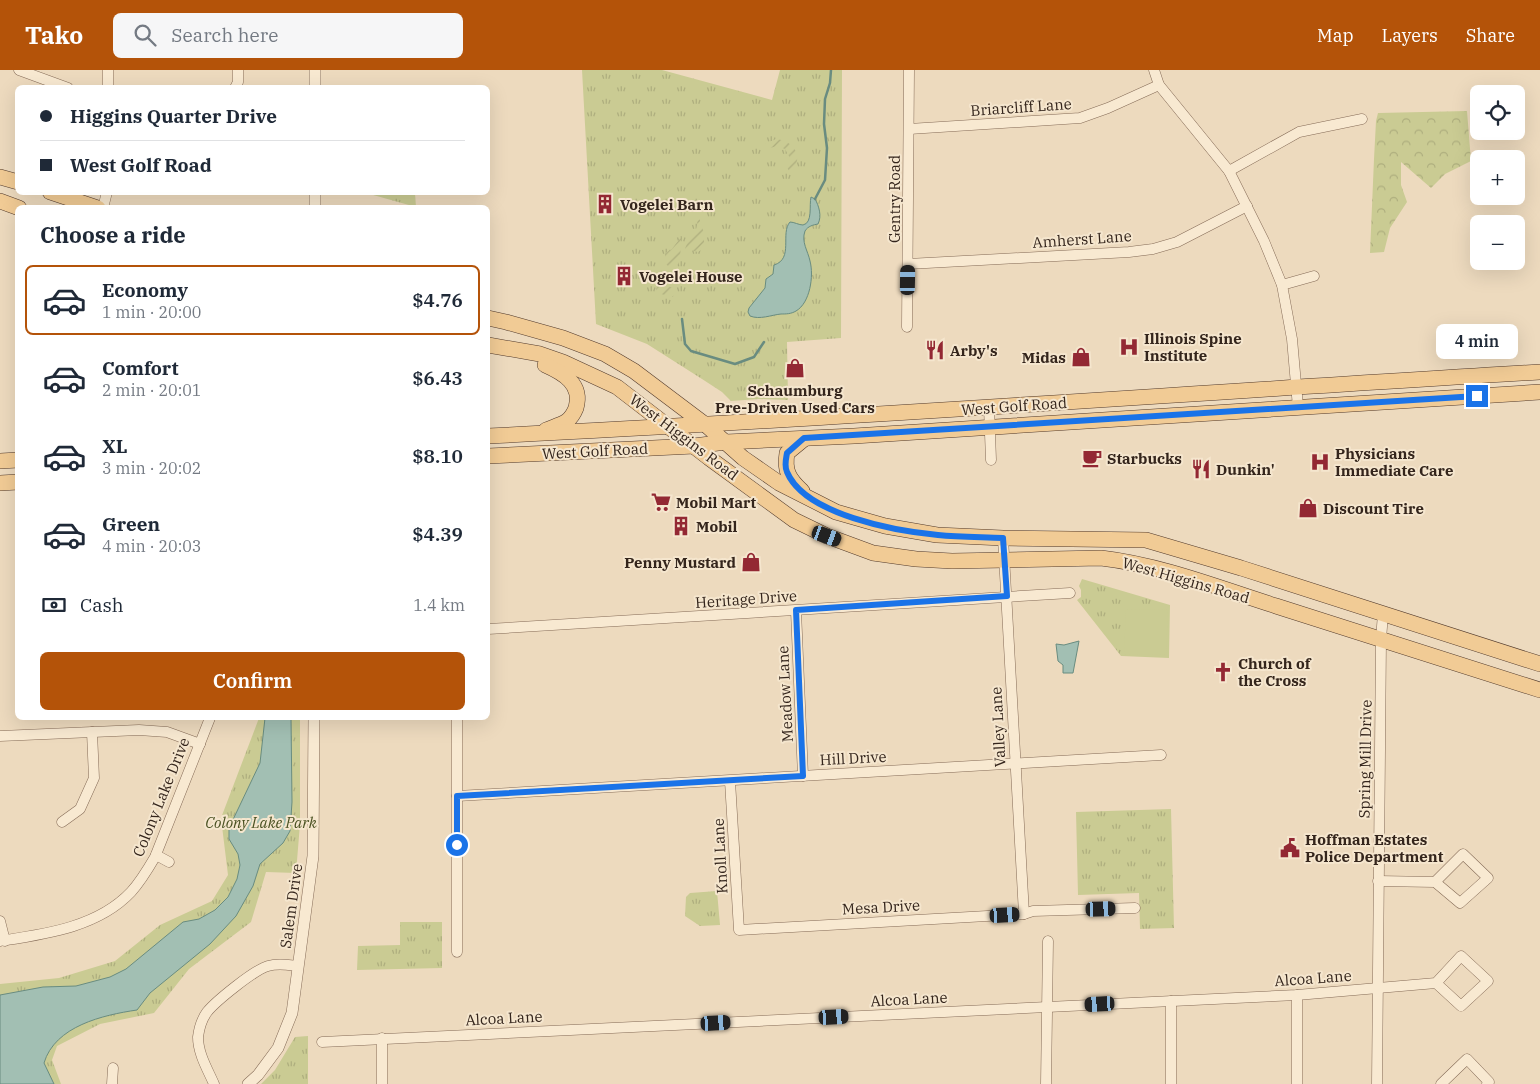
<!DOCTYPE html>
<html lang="en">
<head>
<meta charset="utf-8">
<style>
	body { margin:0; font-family:"IBM Plex Serif",serif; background:#f6f6f7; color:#1f2937; height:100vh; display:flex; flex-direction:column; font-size:19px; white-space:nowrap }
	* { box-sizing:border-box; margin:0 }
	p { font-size:16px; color:#747a83 }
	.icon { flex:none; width:28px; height:28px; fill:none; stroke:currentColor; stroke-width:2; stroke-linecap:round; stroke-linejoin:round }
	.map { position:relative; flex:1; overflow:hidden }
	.panel { position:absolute; left:15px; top:135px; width:475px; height:515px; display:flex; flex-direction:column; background:#fff; border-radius:8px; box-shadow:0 5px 20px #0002 }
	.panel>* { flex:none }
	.guide { position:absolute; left:15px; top:15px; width:475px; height:110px; border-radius:8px; box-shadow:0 5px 20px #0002; display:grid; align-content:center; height:110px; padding:0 25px; background:#fff }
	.tools { position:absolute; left:1470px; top:15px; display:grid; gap:10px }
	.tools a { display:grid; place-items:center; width:55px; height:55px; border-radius:8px; background:#fff; box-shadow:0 5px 20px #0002; font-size:25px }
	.end { position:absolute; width:22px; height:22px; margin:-11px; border:6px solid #1a73e8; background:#fff; box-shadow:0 0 0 2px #fff }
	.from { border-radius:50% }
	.bubble { position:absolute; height:35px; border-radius:8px; background:#fff; box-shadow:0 5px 20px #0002; font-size:16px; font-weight:600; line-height:35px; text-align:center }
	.car { position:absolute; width:15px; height:30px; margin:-15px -8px; border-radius:6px; box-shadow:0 0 4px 1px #0007; background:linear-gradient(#222 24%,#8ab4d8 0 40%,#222 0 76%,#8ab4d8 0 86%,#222 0) }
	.guide b { display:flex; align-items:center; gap:18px; height:48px; font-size:19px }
	.guide b+b { border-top:1px solid #e0e1e3 }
	.guide i { width:12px; height:12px; background:#1f2937 }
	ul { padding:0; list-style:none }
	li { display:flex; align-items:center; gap:15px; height:70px; margin:0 10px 8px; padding:0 15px; border:2px solid transparent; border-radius:8px }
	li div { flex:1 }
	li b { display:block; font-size:19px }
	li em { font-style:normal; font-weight:600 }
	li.selected { border-color:#b45309 }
	li>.icon { width:45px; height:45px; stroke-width:1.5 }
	h2 { padding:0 25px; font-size:22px; line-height:60px }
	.pay { display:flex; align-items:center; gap:12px; height:55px; padding:0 25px; font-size:19px }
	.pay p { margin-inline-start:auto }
	.action { display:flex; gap:10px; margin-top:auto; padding:10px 25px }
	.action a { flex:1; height:58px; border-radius:8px; background:#b45309; color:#fff; font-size:20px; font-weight:600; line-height:58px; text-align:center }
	header { display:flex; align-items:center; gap:30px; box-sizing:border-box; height:70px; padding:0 25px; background:#b45309; color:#fff }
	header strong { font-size:24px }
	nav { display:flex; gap:28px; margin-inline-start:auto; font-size:18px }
	.search { width:350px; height:45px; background:#f6f6f7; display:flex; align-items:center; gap:12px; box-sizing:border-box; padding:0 18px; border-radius:8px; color:#747a83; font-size:19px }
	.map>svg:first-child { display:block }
	.forest { fill:url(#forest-crowns) }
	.park { fill:url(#park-tufts) }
	.garden { fill:url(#garden-furrows) }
	.pitch { fill:#cacb93 }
	.water { fill:#a2bfb3; stroke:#698c80 }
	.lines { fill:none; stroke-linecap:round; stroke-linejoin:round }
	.stream { stroke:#698c80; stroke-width:2.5 }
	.minor-casing { stroke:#856b57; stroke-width:11 }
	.tertiary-casing { stroke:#856b57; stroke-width:12 }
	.primary-casing { stroke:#523a2c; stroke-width:16 }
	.minor { stroke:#f8e9d1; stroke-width:10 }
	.tertiary { stroke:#f8e9d1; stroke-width:11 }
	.primary { stroke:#f1cb95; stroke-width:15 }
	.route { stroke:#1a73e8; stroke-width:6 }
	.labels { text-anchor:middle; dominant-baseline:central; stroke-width:4; stroke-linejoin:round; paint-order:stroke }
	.street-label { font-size:15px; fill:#34251c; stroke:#f5e6ce }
	.poi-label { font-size:15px; font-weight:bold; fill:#34251c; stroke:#f5e6ce; text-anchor:start }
	.park-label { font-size:15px; font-style:italic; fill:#4a5122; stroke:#f5e6ce }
</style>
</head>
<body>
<header>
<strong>Tako</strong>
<div class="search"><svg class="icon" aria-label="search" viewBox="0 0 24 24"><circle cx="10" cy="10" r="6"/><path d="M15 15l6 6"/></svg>Search here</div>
<nav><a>Map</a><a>Layers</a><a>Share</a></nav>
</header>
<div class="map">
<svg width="1540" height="1014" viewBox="0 0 1540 1014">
	<defs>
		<pattern id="forest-crowns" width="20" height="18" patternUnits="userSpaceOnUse" patternTransform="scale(1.25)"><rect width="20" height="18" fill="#cacb93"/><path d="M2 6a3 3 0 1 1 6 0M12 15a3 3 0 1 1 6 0" fill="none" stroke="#aeae7e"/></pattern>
		<pattern id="park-tufts" width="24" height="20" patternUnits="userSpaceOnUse" patternTransform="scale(1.25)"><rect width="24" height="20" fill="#cacb93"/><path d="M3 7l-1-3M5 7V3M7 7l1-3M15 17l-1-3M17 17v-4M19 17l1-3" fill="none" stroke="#aeae7e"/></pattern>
		<pattern id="garden-furrows" width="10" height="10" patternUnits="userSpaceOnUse" patternTransform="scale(1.25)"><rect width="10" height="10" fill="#cacb93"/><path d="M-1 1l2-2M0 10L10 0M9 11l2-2" fill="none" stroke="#aeae7e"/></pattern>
	</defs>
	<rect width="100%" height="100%" fill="#eddabe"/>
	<path class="forest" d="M 1467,41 L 1471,91 L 1445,104 L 1431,118 L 1401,92 L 1401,115 L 1407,132 L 1390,158 L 1384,182 L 1370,183 L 1374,89 L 1376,51 L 1378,43 Z"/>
	<g class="park">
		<path d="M 582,0 L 662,0 L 772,30 L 780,0 L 842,0 L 841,268 L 787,272 L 788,330 L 759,329 L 731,331 L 722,322 L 702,309 L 647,274 L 596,254 Z"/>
		<path d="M 366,123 L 415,123 L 416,137 Z"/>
		<path d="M 1082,509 L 1170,535 L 1169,588 L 1121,586 L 1077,530 L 1081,527 L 1081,520 L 1079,516 Z"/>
		<path d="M 259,648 L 300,648 L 300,754 L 296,803 L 266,802 L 251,852 L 189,899 L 154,943 L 100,954 L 57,976 L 52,990 L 61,1014 L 0,1014 L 0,914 L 59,908 L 115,891 L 160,855 L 212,831 L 228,805 L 221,748 Z"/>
		<path d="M 1171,739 L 1174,858 L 1140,859 L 1139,823 L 1078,825 L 1076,742 Z"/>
		<path d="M 717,821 L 720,855 L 700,856 L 685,846 L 686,827 L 690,823 Z"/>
		<path d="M 400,852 L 442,852 L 442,898 L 357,900 L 358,876 L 400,875 Z"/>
		<path d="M 308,966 L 308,1014 L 261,1014 L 275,1000 L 295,967 Z"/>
	</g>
	<g class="garden">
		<path d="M 776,69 C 795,71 805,88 790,103 L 787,97 L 790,88 L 785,79 L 777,76 L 770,78 L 765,74 Z"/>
		<path d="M 697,148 L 699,148 L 704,163 L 704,178 L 698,182 L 685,179 C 689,166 699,164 697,148 Z"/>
		<path d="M 681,167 C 682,173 680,191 677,196 L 669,197 L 665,193 L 665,183 L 672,179 Z"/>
		<path d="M 664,215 L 674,218 L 673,227 L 661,224 L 656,220 L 657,216 Z"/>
	</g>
	<path class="pitch" d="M 1126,539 L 1168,540 L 1166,585 L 1124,584 Z"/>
	<g class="water">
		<path d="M 811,127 L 815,129 C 819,136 822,146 818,154 C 813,155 808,156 805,161 C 801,172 808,181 810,191 C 814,206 810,233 796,241 C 791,244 786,244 781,244 C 771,245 760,250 750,246 L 748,242 L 749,238 L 765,218 L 766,209 L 773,204 L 774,195 C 794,189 780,163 790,152 C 794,152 799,155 803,155 C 813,153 809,135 811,127 Z"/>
		<path d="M 1079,571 L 1073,603 L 1063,603 L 1063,595 L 1058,591 L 1056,574 L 1064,575 Z"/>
		<path d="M 265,648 L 291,648 L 292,732 L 290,761 L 283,773 L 260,794 L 253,816 L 236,846 L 210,874 L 150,923 L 137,940 C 103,945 55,956 44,993 L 54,1014 L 0,1014 L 0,925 L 43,917 L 76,916 L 110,907 L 126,899 L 183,852 L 199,849 L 215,840 L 228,827 L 237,809 L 240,795 L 238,784 L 229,769 L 229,758 L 260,693 Z"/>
	</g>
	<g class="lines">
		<g class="stream">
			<path d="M 815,129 L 825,110 L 827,78 L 824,54 L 825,29 L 830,13 L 831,0"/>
			<path d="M 682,249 L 685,274 L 691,281 L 735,294 L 754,287 L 764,272"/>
		</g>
		<defs>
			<g id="minor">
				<path d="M 19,0 L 68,18"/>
				<path d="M 1154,0 L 1159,15 L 1229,101 L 1264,171 L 1282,215 L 1292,269 L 1298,337"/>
				<path d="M 108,18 L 108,0"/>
				<path d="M 235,18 L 238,12 L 238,0"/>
				<path d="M 909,59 L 1080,48 L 1108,38 L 1159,15"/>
				<path d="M 1229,101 L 1299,62 L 1362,49"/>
				<path d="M 103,138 L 107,122"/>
				<path d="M 908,194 L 1129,182 L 1153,179 L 1177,172 L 1247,136"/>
				<path d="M 1282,215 L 1314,206"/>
				<path d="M 907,257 L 909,0"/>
				<path d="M 989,337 L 991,390"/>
				<path d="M 1003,468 L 1024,844"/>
				<path d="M 796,541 L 803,706"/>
				<path d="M 488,559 L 1070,523"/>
				<path d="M 0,666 L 139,660 L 167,662 L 200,674"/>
				<path d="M 730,711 L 739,860 L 1024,844 L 1033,841 L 1135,838"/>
				<path d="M 457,726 L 1161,685"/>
				<path d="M 62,752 L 80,739 L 94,708 L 92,662"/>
				<path d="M 156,785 L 169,792"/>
				<path d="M 1378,811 L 1435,812 L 1460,833 L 1488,808 L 1463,784 L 1435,812"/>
				<path d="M 0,851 L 5,871"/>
				<path d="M 0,871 C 46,864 98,857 131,822 C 141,811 148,799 155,787 L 210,648"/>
				<path d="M 457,882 L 457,648"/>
				<path d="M 382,968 L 382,1014"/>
				<path d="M 322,972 L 1297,925 L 1436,913 L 1461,886 L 1488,911 L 1461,936 L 1436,913"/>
				<path d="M 112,1014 L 113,998"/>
				<path d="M 214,1014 C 208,1000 198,984 198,967 C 199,959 202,949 207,942 C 216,931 254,900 268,896 C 278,893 288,895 298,896"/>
				<path d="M 1046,1014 L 1048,871"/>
				<path d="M 1171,1014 L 1171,931"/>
				<path d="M 1297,1014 L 1297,925"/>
				<path d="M 1377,1014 L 1381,569 L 1383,544"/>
				<path d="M 1441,1014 L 1467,989 L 1489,1012 L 1487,1014"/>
			</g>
			<g id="tertiary">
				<path d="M 315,18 L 315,0"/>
				<path d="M 315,138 L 315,122"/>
				<path d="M 248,1014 L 258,1005 L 278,978 L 292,943 L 313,786 L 314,648"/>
			</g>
			<g id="primary">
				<path d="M 0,107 L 18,112"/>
				<path d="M 50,122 L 98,138"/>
				<path d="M 0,131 L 19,138"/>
				<path d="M 488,248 L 506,252 L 563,268 L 605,284 L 634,301 L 707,356 L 743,388 L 779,413 L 836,442 L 885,456 L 937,465 L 1003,468 L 1146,470 L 1241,498 L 1540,594"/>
				<path d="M 488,275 L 540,284 L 563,292 L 617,317 L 709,388 L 794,450 L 827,466 L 873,483 L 916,489 L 952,491 L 1101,488 C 1161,495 1219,518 1276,536 C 1364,564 1452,592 1540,620"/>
				<path d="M 545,295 C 563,303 583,314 576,338 C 574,343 572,347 567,351 C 561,355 553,357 546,360"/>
				<path d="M 488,366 C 839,349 1189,323 1540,302"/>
				<path d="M 488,386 L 694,376 L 726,372 L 854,366 L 1540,322"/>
				<path d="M 0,391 L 18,390"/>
				<path d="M 0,413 L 18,412"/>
				<path d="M 802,421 C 789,409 784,401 787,383 L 804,369"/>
			</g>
		</defs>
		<use href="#minor" class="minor-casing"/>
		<use href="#tertiary" class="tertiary-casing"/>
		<use href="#primary" class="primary-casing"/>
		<use href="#minor" class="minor"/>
		<use href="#tertiary" class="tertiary"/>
		<use href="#primary" class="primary"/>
	</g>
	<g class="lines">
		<path class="route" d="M 457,775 L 457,726 L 803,706 L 796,540 L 1007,526 L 1003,468 C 981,467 959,467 938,465 C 896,461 805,445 787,402 C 784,396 786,389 787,383 L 804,368 L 1477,326"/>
	</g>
	<defs>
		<symbol id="building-bare" viewBox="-9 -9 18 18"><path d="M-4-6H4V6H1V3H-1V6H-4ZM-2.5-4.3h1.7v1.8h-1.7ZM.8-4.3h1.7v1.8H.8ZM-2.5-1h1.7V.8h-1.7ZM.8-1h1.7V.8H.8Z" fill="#932833" stroke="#f5e6ce" stroke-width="2.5" paint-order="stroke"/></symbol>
		<symbol id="hospital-bare" viewBox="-9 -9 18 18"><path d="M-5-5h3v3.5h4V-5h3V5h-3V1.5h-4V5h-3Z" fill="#932833" stroke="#f5e6ce" stroke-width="2.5" paint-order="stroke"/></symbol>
		<symbol id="restaurant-bare" viewBox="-9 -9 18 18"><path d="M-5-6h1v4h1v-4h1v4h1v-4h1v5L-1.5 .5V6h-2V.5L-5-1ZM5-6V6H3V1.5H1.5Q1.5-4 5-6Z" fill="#932833" stroke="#f5e6ce" stroke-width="2.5" paint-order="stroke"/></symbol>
		<symbol id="shop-bare" viewBox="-9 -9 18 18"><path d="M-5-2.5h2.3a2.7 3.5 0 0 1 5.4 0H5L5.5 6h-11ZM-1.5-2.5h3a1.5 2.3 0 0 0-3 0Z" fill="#932833" stroke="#f5e6ce" stroke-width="2.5" paint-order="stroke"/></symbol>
		<symbol id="cafe-bare" viewBox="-9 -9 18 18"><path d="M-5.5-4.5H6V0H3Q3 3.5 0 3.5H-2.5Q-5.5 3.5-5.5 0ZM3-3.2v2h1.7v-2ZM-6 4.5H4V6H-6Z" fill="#932833" stroke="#f5e6ce" stroke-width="2.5" paint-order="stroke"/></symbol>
		<symbol id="supermarket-bare" viewBox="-9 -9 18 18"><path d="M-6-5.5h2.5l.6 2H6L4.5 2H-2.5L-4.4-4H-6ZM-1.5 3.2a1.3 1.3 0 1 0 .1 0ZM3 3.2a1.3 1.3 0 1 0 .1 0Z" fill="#932833" stroke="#f5e6ce" stroke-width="2.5" paint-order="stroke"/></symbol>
		<symbol id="church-bare" viewBox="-9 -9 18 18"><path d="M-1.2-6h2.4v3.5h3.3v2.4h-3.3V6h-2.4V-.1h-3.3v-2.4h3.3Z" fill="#932833" stroke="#f5e6ce" stroke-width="2.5" paint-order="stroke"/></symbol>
		<symbol id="civic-bare" viewBox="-9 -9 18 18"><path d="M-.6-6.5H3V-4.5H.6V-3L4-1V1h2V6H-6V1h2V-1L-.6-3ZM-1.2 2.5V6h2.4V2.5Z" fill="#932833" stroke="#f5e6ce" stroke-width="2.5" paint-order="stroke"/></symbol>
	</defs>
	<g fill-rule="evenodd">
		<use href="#building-bare" x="591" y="120" width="28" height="28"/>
		<use href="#building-bare" x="610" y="192" width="28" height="28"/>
		<use href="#hospital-bare" x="1115" y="263" width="28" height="28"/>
		<use href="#restaurant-bare" x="921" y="266" width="28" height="28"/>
		<use href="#shop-bare" x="1067" y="273" width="28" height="28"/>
		<use href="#shop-bare" x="781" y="284" width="28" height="28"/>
		<use href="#cafe-bare" x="1078" y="374" width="28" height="28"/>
		<use href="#hospital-bare" x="1306" y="378" width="28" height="28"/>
		<use href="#restaurant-bare" x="1187" y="385" width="28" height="28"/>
		<use href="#supermarket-bare" x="647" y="418" width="28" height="28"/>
		<use href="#shop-bare" x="1294" y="424" width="28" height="28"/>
		<use href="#building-bare" x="667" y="442" width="28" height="28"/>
		<use href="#shop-bare" x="737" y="478" width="28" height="28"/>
		<use href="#church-bare" x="1209" y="588" width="28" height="28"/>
		<use href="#civic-bare" x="1276" y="764" width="28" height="28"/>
	</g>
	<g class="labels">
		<g class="street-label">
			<text transform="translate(1021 37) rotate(-4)">Briarcliff Lane</text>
			<text transform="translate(894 129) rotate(-90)">Gentry Road</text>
			<text transform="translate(1082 169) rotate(-4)">Amherst Lane</text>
			<text transform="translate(1014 336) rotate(-4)">West Golf Road</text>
			<text transform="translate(684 367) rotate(37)">West Higgins Road</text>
			<text transform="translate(595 381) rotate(-3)">West Golf Road</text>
			<text transform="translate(1186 510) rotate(16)">West Higgins Road</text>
			<text transform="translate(746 529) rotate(-4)">Heritage Drive</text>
			<text transform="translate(785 624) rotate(-93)">Meadow Lane</text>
			<text transform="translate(998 657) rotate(-93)">Valley Lane</text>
			<text transform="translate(853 688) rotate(-3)">Hill Drive</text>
			<text transform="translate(1365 689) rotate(-89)">Spring Mill Drive</text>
			<text transform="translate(161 727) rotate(-68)">Colony Lake Drive</text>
			<text transform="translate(720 786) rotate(-93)">Knoll Lane</text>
			<text transform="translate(291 836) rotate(-82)">Salem Drive</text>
			<text transform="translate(881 837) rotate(-3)">Mesa Drive</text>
			<text transform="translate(1313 908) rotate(-4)">Alcoa Lane</text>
			<text transform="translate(909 929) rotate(-3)">Alcoa Lane</text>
			<text transform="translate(504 948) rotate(-3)">Alcoa Lane</text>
		</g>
		<g class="poi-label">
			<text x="620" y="134">Vogelei Barn</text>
			<text x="639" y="206">Vogelei House</text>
			<text x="1144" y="268">Illinois Spine<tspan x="1144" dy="17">Institute</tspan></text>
			<text x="950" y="280">Arby's</text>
			<text x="1066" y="287" text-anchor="end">Midas</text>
			<text x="795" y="320" text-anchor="middle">Schaumburg<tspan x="795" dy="17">Pre-Driven Used Cars</tspan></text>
			<text x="1335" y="383">Physicians<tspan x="1335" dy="17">Immediate Care</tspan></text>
			<text x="1107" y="388">Starbucks</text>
			<text x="1216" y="399">Dunkin'</text>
			<text x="676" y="432">Mobil Mart</text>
			<text x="1323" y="438">Discount Tire</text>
			<text x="696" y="456">Mobil</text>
			<text x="736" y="492" text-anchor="end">Penny Mustard</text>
			<text x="1238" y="593">Church of<tspan x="1238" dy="17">the Cross</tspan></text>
			<text x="1305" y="769">Hoffman Estates<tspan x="1305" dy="17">Police Department</tspan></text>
		</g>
		<g class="park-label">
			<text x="261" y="752">Colony Lake Park</text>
		</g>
	</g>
</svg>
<div class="tools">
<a><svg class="icon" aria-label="locate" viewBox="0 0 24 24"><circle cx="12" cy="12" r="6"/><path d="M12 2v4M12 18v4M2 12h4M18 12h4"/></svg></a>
<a>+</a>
<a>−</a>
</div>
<i class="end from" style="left:457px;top:775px"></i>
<i class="end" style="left:1477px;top:326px"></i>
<div class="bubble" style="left:1436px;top:254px;width:82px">4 min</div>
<i class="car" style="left:908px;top:210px;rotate:1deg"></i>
<i class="car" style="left:827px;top:466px;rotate:110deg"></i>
<i class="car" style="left:1101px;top:839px;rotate:88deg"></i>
<i class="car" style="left:1005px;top:845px;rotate:87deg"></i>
<i class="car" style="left:1100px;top:934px;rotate:267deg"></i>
<i class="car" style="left:834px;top:947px;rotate:87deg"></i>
<i class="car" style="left:716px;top:953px;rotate:87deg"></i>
<div class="guide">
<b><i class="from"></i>Higgins Quarter Drive</b>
<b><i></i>West Golf Road</b>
</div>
<section class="panel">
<h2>Choose a ride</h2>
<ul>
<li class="selected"><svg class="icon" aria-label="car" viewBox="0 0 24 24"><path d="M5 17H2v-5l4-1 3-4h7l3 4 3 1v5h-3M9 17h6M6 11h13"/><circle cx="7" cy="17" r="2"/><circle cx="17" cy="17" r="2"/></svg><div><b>Economy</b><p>1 min · 20:00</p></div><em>$4.76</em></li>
<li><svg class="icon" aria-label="car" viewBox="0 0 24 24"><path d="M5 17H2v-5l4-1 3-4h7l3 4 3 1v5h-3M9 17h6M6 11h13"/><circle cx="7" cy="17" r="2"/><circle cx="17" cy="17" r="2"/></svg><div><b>Comfort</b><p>2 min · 20:01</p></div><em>$6.43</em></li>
<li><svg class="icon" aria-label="car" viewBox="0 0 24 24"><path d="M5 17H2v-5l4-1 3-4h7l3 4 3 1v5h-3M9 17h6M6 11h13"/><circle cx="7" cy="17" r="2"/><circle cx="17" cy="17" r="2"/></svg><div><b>XL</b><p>3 min · 20:02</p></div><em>$8.10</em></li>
<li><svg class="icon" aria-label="car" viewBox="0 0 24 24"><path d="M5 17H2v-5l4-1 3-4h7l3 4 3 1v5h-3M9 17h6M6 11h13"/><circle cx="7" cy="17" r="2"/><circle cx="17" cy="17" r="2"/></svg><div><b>Green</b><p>4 min · 20:03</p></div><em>$4.39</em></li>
</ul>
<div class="pay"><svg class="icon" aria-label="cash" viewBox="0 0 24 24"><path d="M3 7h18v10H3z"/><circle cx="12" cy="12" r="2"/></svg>Cash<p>1.4 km</p></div>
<div class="action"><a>Confirm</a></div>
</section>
</div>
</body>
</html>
